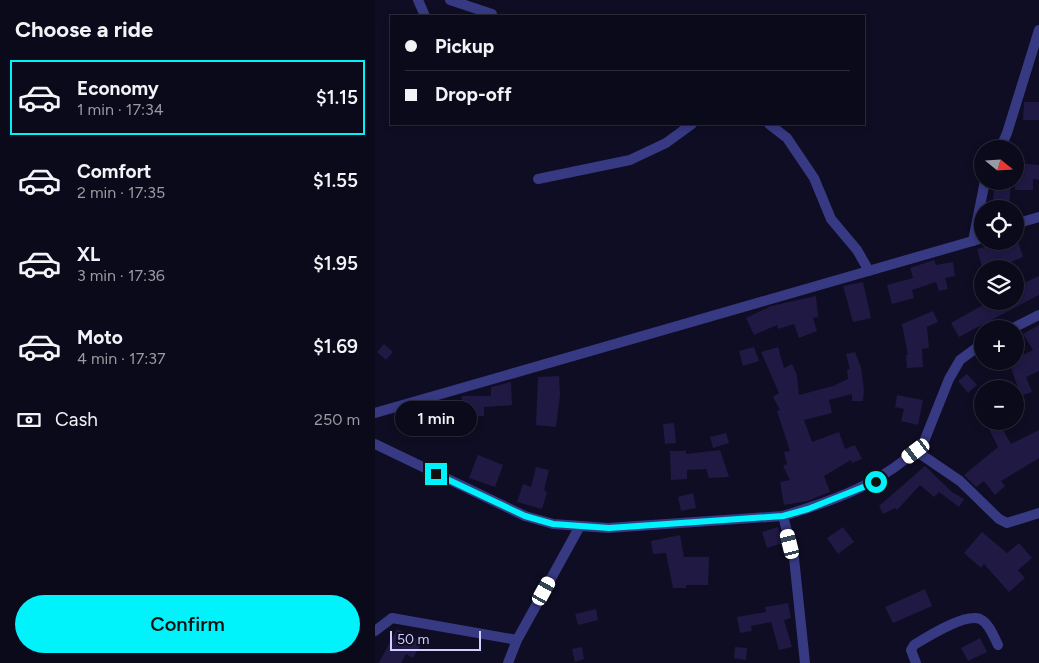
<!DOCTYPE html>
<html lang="en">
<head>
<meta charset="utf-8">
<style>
	body { margin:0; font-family:Figtree,sans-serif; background:#191827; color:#f1f3f6; height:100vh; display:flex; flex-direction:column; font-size:19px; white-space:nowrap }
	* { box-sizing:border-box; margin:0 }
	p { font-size:16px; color:#9a9aa2 }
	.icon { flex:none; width:28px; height:28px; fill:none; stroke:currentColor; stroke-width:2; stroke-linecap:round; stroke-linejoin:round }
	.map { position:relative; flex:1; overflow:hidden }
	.panel { display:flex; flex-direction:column; background:#0b0a1a; width:375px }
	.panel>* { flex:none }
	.hud { position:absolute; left:15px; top:15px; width:475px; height:110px; border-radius:0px; box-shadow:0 2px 8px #0003,0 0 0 1px #2b2b39; display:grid; align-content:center; height:110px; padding:0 15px; background:#0b0a1a }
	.needle { width:32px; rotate:108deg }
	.fabs { position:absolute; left:599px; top:140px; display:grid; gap:10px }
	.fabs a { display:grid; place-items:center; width:50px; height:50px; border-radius:50%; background:#0b0a1a; box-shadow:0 2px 8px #0003,0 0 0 1px #2b2b39; font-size:25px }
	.scale { position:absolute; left:15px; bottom:12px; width:91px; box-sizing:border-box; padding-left:5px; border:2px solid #d1cfff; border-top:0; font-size:14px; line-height:18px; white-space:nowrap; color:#d1cfff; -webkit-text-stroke:4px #0f0d23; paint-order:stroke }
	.end { position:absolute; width:22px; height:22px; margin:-11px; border:6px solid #00f2fa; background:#111; box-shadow:0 0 0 2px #111 }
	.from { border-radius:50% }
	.bubble { position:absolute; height:35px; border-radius:18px; background:#0b0a1a; box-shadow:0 2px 8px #0003,0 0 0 1px #2b2b39; font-size:16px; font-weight:600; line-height:35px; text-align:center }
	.car { position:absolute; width:15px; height:30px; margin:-15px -8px; border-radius:6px; box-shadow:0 0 4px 1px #0007; background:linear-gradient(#fff 24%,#345 0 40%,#fff 0 76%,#345 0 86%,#fff 0) }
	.hud b { display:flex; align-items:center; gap:18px; height:48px; font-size:19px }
	.hud b+b { border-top:1px solid #2b2b39 }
	.hud i { width:12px; height:12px; background:#f1f3f6 }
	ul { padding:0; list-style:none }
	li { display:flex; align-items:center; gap:15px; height:75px; margin:0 10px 8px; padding:0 5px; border:2px solid transparent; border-radius:0px }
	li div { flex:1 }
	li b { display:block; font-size:19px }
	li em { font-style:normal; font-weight:600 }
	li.on { border-color:#00f2fa }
	li>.icon { width:45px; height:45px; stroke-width:1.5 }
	h2 { padding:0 15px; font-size:22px; line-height:60px }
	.pay { display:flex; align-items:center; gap:12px; height:55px; padding:0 15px; font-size:19px }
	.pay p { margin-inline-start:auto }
	.button { display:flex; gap:10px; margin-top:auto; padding:10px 15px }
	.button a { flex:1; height:58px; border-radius:30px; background:#00f2fa; color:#111; font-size:20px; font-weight:600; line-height:58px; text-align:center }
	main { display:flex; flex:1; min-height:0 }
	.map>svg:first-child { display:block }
	.building { fill:#1f1944 }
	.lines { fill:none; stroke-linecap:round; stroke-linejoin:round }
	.street { stroke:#373983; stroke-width:10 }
	.route { stroke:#00f2fa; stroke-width:6 }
</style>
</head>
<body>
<main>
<section class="panel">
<h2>Choose a ride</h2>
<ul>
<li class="on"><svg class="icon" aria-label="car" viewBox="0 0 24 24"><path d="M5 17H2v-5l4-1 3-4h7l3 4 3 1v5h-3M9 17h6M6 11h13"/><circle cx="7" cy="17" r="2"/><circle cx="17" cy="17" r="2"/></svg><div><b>Economy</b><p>1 min · 17:34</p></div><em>$1.15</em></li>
<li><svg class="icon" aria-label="car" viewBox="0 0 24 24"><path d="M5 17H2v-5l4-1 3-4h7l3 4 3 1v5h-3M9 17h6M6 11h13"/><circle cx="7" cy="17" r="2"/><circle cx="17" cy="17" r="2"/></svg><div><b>Comfort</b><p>2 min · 17:35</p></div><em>$1.55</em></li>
<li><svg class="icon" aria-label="car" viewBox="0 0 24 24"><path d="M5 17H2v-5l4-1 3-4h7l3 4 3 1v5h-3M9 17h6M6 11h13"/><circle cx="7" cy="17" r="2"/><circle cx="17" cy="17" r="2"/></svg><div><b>XL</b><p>3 min · 17:36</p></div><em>$1.95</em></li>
<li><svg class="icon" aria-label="car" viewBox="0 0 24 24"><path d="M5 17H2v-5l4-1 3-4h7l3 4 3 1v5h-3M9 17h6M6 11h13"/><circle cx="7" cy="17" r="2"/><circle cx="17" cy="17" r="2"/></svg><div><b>Moto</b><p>4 min · 17:37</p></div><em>$1.69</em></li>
</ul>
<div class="pay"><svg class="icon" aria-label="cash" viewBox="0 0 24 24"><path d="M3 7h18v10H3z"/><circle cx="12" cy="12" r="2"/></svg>Cash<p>250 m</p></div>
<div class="button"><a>Confirm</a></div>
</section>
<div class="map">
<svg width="664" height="663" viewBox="0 0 664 663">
	<rect width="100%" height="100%" fill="#0f0d23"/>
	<g class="building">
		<path d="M 649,102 L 664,102 L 664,120 L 648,120 Z"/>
		<path d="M 640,163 L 664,165 L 664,180 L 658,179 L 658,190 L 640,190 Z"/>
		<path d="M 620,181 L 636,183 L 634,209 L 617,209 Z"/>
		<path d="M 630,241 L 643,241 L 648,257 L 636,262 L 626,264 L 626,262 L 607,267 L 602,249 Z"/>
		<path d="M 559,260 L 561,265 L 578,262 L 580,276 L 570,278 L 573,289 L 564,291 L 561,282 L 537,290 L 539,298 L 517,304 L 512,285 L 538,278 L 535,268 Z"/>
		<path d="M 664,276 L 664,295 L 584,337 L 576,323 L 615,301 L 640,301 L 640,287 Z"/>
		<path d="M 488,282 L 496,318 L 478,322 L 468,286 Z"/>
		<path d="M 441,296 L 443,317 L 438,318 L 442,331 L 424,338 L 419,324 L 403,329 L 402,325 L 379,335 L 371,318 L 396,306 Z"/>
		<path d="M 558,311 L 563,322 L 552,327 L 554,348 L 547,349 L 548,367 L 532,368 L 531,355 L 533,355 L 527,324 Z"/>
		<path d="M 664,325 L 664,371 L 651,377 L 657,392 L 646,396 L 636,368 L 638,367 L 636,361 L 640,361 L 640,359 L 658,350 L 648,334 Z"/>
		<path d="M 9,344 L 18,352 L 11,360 L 2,352 Z"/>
		<path d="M 379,347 L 384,361 L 368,366 L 364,351 Z"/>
		<path d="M 403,347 L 409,368 L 417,364 L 422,375 L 424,395 L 458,386 L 473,379 L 472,370 L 475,369 L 471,354 L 480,352 L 486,368 L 489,389 L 488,401 L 477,401 L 477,394 L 454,400 L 457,413 L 429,420 L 437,442 L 464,432 L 470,449 L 480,445 L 487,459 L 477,463 L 476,460 L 449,476 L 455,492 L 432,501 L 409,505 L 405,482 L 415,480 L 408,466 L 412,464 L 409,452 L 415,451 L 402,411 L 405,410 L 398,397 L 404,393 L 386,352 Z"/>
		<path d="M 592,374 L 602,385 L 593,393 L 583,381 Z"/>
		<path d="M 184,376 L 185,395 L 181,427 L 161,425 L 163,377 Z"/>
		<path d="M 136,382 L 137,405 L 109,407 L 109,416 L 87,416 L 87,396 L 116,396 L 116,387 Z"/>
		<path d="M 522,395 L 548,400 L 543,425 L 526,421 L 529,409 L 520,407 Z"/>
		<path d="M 299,423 L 301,443 L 290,444 L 288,424 Z"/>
		<path d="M 624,423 L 636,444 L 664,430 L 664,458 L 626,481 L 630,486 L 620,495 L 609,481 L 601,487 L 589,475 L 623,447 L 614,429 Z"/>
		<path d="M 351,433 L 354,443 L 338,448 L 335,437 Z"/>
		<path d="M 345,450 L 354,477 L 334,478 L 331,469 L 312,470 L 312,479 L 296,480 L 295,451 L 311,451 L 311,454 Z"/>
		<path d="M 103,455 L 128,465 L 120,487 L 94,478 Z"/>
		<path d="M 550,466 L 577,492 L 589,499 L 584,507 L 564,492 L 559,497 L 545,485 L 522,510 L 520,508 L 508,514 L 504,506 Z"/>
		<path d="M 161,467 L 174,470 L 169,490 L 172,492 L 167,509 L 142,502 L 148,484 L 156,487 Z"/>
		<path d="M 318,493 L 321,508 L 306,511 L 303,497 Z"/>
		<path d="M 403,527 L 408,543 L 392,548 L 387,532 Z"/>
		<path d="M 468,527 L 479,542 L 463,554 L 452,538 Z"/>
		<path d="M 607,532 L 632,553 L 644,543 L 657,558 L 643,570 L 650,578 L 634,592 L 609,564 L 606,568 L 589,553 Z"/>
		<path d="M 305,535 L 309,557 L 334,557 L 333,585 L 311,585 L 311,588 L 298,588 L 291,553 L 278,554 L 276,541 Z"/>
		<path d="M 550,589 L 557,606 L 518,623 L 510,607 Z"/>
		<path d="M 413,603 L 416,618 L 409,620 L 417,647 L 404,650 L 396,622 L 376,626 L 377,631 L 365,633 L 362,617 L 391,612 L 390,607 Z"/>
		<path d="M 221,609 L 223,620 L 203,625 L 200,614 Z"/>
		<path d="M 22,629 L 47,642 L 38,658 L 31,654 L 26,663 L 4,663 Z"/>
		<path d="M 605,638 L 612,652 L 593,661 L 586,648 Z"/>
		<path d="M 207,647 L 209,659 L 200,662 L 197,649 Z"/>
		<path d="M 360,647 L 372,648 L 371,660 L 359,658 Z"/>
	</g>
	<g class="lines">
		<g class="street">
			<path d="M 43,0 L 50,16"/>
			<path d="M 75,0 L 117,14"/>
			<path d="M 394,124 L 412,138 L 439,178 L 456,219 L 482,250 L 494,271"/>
			<path d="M 625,149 L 632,133 L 664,30"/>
			<path d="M 163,179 L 255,160 L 291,143 L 317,124"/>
			<path d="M 640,224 L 664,217"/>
			<path d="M 598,241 L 610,181"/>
			<path d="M 636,329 L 664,315"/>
			<path d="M 0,413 L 608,238"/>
			<path d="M 0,444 L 150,516 L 178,524 L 233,528 L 408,516 C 461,500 508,483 548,444 L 574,379 L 585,360 L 608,343"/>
			<path d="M 541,451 L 585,481 L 624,519 L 632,523 L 664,513"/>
			<path d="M 408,516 L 419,558 L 430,663"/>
			<path d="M 0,631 L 17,618 L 142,640"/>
			<path d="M 133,663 L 142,640 L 205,526"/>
			<path d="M 541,663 L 536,650 L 539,645 C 552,637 590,613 605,619 C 614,623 619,637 623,645"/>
		</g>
	</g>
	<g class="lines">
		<path class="route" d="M 61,474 L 150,516 L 178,524 L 234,528 L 408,516 L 433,509 L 501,482"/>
	</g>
</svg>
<div class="fabs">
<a><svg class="needle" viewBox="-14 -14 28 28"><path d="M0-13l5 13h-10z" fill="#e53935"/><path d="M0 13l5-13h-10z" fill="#9a9aa2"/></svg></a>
<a><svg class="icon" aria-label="locate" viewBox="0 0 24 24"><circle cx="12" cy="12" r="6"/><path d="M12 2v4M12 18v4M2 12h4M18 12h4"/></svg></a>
<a><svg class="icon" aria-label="layers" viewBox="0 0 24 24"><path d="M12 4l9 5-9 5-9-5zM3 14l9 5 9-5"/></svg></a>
<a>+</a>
<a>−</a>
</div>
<div class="scale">50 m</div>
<i class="end from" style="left:501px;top:482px"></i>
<i class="end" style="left:61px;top:474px"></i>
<div class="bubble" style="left:20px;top:401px;width:82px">1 min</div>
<i class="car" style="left:541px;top:451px;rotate:233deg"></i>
<i class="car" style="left:415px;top:544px;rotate:346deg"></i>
<i class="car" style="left:169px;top:591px;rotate:29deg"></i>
<div class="hud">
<b><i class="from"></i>Pickup</b>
<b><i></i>Drop-off</b>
</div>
</div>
</main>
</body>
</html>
